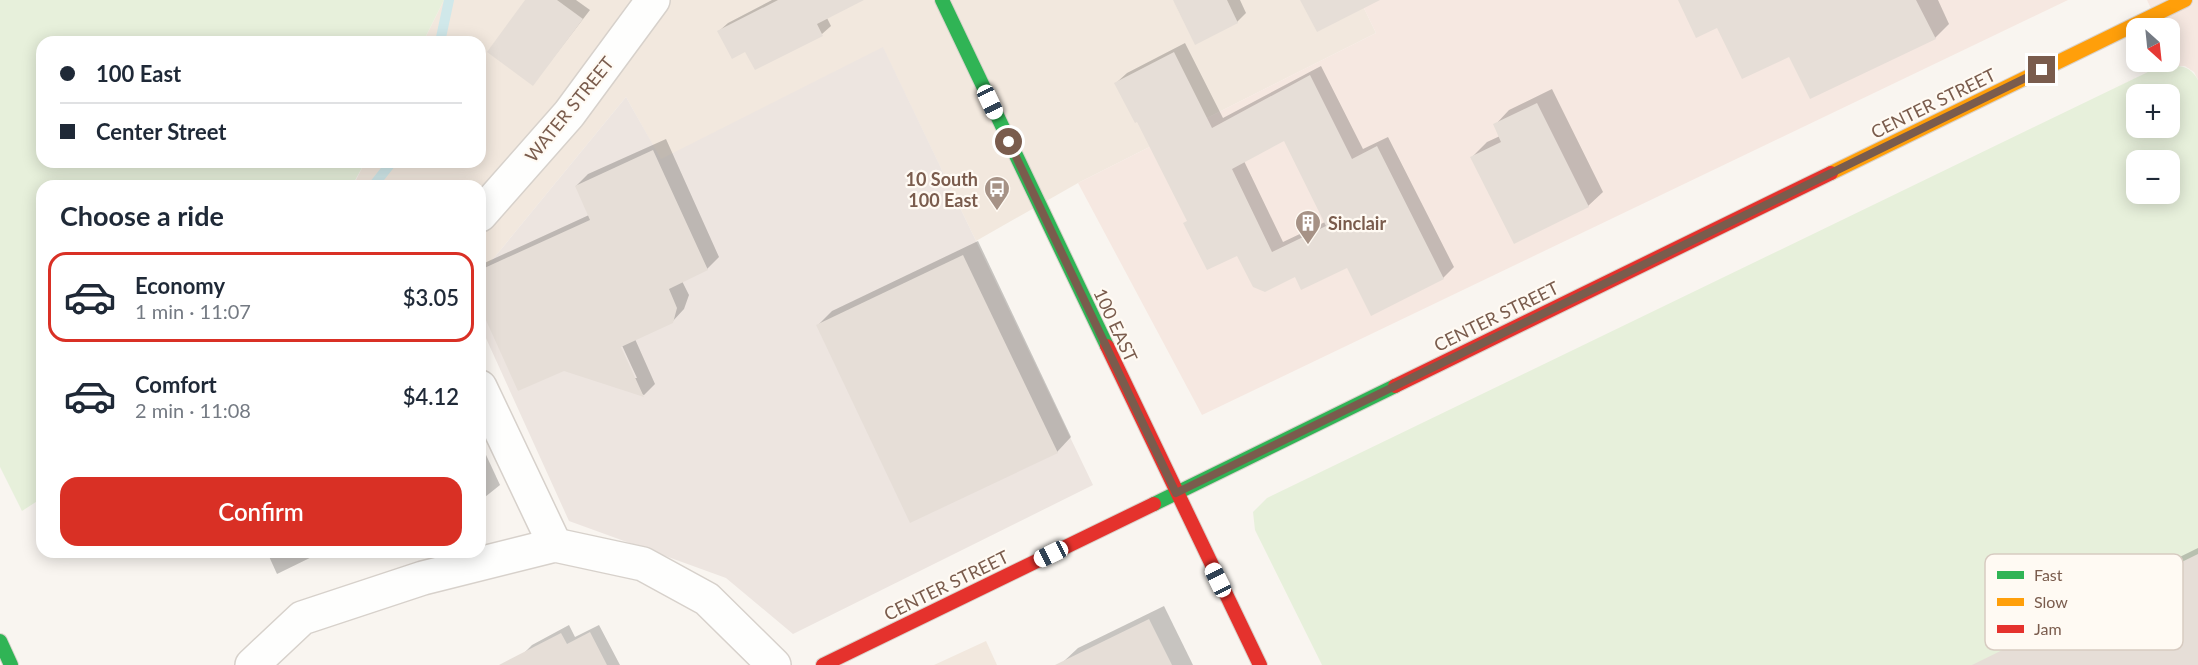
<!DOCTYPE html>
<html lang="en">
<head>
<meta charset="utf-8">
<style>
	body { margin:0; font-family:Lato,sans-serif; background:#f2f2f3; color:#1f2937; height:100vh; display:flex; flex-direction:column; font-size:22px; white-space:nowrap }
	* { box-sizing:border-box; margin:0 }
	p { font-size:20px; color:#747a83 }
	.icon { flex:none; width:33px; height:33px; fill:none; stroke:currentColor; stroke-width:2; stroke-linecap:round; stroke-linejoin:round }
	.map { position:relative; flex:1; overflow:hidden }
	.drawer { position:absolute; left:36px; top:180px; width:450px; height:378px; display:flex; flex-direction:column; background:#fff; border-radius:18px; box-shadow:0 3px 15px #0003 }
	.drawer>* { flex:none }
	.guide { position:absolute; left:36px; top:36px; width:450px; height:132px; border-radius:18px; box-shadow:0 3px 15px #0003; display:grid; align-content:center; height:132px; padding:0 24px; background:#fff }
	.needle { width:39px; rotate:153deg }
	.buttons { position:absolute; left:2126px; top:18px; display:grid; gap:12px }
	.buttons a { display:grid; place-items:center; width:54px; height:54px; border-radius:12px; background:#fff; box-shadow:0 3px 15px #0003; font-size:30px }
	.end { position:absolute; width:27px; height:27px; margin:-14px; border:8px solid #7a5c4d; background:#fff; box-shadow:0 0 0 3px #fff }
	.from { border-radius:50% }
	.car { position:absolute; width:18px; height:36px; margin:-18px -9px; border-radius:8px; box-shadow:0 0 4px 2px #0007; background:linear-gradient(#fff 24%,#345 0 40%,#fff 0 76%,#345 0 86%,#fff 0) }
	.guide b { display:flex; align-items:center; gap:21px; height:57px; font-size:22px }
	.guide b+b { border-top:2px solid #e0e1e3 }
	.guide i { width:15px; height:15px; background:#1f2937 }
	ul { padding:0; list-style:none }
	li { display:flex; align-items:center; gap:18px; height:90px; margin:0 12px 9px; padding:0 12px; border:3px solid transparent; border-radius:18px }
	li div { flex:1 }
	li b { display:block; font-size:22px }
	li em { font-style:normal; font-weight:600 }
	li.on { border-color:#d93025 }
	li>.icon { width:54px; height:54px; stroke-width:1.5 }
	h2 { padding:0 24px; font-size:27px; line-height:72px }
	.action { display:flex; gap:12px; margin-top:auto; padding:12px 24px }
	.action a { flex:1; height:69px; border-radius:18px; background:#d93025; color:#fff; font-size:24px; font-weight:600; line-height:69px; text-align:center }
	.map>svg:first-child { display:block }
	.residential { fill:#f2e8de }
	.commercial { fill:#f6e8e1 }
	.industrial { fill:#ede5e0 }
	.green { fill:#e7f0db; fill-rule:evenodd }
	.shadow { fill:#0003; fill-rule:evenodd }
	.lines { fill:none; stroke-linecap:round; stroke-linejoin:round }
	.stream { stroke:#d0e8ea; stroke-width:10 }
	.building { fill:#e6ded7; fill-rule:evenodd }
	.street-casing { stroke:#d7d1cb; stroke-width:36 }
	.fast-casing { stroke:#d9d2cb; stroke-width:16 }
	.slow-casing { stroke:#d9d2cb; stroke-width:16 }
	.jam-casing { stroke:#d9d2cb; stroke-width:16 }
	.street { stroke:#fefefd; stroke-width:33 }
	.fast { stroke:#30b455; stroke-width:14 }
	.slow { stroke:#ff9f0a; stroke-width:14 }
	.jam { stroke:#e5322d; stroke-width:14 }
	.route { stroke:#7a5c4d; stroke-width:8 }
	.labels { text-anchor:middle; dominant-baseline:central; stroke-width:4.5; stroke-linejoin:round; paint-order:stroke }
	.street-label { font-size:18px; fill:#7a5c4d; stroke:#fffaf3 }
	.poi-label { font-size:18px; font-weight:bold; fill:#7a5c4d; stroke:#fffaf3; text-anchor:end }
	.key { fill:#fffaf3; stroke:#d7cbc1; stroke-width:1.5 }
	.key-label { font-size:16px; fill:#7a5c4d }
</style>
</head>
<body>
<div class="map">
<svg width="2198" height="665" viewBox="0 0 2198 665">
	<rect width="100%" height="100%" fill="#f9f5f0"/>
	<g class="residential">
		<path d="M 444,0 L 1360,0 L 1376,33 L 1078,183 L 976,241 L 883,48 L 661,160 L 626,97 L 480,275 L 480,186 L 354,184 L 365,162 L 480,162 L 480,42 L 423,42 Z"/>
		<path d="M 986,641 L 997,665 L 934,665 Z"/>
	</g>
	<g class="commercial">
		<path d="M 1360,0 L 2068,0 L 1202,415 L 1078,183 L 1376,33 Z"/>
		<path d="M 2147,0 L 2198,0 L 2198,80 L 2194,72 L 2185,66 L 2177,66 L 2169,48 L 2169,28 L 2160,28 Z"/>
	</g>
	<path class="industrial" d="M 883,47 L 1093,485 L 793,634 L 726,578 L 569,521 L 480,325 L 480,275 L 626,97 L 661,159 Z"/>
	<g class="green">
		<path d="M 0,0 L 444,0 L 423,42 L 42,42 L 42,162 L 365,162 L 352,186 L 42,186 L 42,498 L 22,511 L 0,467 Z"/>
		<path d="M 2177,66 C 2188,67 2193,71 2198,80 L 2198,665 L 1322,665 L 1255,530 L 1253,512 L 1267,498 L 2148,72 ZM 2136,94 L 2169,94 L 2169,128 L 2136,128 ZM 2136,160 L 2169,160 L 2169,194 L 2136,194 Z"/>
	</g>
	<g class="shadow">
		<path d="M 527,0 L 576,0 L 590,10 L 533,84 Z"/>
		<path d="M 772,0 L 832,0 L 827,18 L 831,26 L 822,34 L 755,68 L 746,50 L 719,31 L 728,23 Z"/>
		<path d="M 1175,0 L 1240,0 L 1246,13 L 1237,22 Z"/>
		<path d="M 1680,0 L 1938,0 L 1949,24 L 1935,38 L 1790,55 L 1718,26 Z"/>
		<path d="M 1185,43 L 1223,118 L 1321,66 L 1363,149 L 1388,137 L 1454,267 L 1443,278 L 1347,266 L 1295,275 L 1238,254 L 1188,220 L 1138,120 L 1116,83 L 1127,73 ZM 1284,139 L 1325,222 L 1283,242 L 1244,161 Z"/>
		<path d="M 1552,89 L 1603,192 L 1588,206 L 1472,157 L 1487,142 L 1500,136 L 1495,125 L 1509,110 Z"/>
		<path d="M 666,139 L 719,257 L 707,269 L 682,281 L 689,295 L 684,309 L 672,322 L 635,339 L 655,384 L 644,395 L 564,369 L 480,304 L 480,265 L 589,215 L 576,186 L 588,174 ZM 619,339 L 637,378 L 634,378 L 617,341 Z"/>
		<path d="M 978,241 L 1071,437 L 1057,452 L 818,325 L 832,311 Z"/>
		<path d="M 480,442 L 500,485 L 480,501 Z"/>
		<path d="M 2198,548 L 2198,665 L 1990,665 L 2021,635 Z"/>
		<path d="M 267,552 L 322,552 L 277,574 Z"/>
		<path d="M 1164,606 L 1193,665 L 1065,665 L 1063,662 L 1078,648 Z"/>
		<path d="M 569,625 L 575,637 L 599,625 L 620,665 L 529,665 L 523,654 L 532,645 Z"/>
	</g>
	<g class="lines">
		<g class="stream">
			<path d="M 440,42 L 449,0"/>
			<path d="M 373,186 L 392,162"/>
		</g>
	</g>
	<g class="building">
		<path d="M 525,0 L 557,0 L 583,19 L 533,86 L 487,52 Z"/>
		<path d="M 778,0 L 864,0 L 817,24 L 823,36 L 755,70 L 745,52 L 732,59 L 717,31 Z"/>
		<path d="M 1173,0 L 1227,0 L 1238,23 L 1195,45 Z"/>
		<path d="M 1300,0 L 1380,0 L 1317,32 Z"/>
		<path d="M 1678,0 L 1916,0 L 1936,39 L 1810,99 L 1789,57 L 1742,79 L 1717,28 L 1696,38 Z"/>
		<path d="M 1174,52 L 1212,128 L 1310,75 L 1352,159 L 1377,146 L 1444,279 L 1371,316 L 1347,268 L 1301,290 L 1295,277 L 1265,292 L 1253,287 L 1237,256 L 1207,270 L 1183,223 L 1187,221 L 1137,122 L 1135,123 L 1114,83 ZM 1284,141 L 1326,226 L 1272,252 L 1232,169 Z"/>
		<path d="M 1537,103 L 1589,207 L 1514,244 L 1470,157 L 1501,142 L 1493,124 Z"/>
		<path d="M 653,150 L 708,270 L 669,289 L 677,308 L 673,323 L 621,347 L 644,397 L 564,371 L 518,391 L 480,307 L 480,270 L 590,220 L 575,186 Z"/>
		<path d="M 963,255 L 1058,453 L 910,523 L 816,325 Z"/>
		<path d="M 2198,554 L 2198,665 L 1972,665 Z"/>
		<path d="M 1149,619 L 1172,665 L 1055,665 Z"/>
		<path d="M 590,632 L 607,665 L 499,665 L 561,633 L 567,644 Z"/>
	</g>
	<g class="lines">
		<defs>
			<g id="street">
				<path d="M 480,215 L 569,114 L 653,0"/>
				<path d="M 480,387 L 555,545"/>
				<path d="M 252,665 L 302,618 L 423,578 L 555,545 L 643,564 L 707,599 L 774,665"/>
			</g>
			<g id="fast">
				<path d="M 942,0 L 1107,346"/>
				<path d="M 1154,504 L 1395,386"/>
				<path d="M 0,641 L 11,665"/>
			</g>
			<path id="slow" d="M 1831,173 L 2185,0"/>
			<g id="jam">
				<path d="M 1107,346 L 1260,665"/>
				<path d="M 1395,386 L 1831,173"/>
				<path d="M 823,665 L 1154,504"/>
			</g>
		</defs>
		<use href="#street" class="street-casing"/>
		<use href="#fast" class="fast-casing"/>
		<use href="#slow" class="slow-casing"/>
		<use href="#jam" class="jam-casing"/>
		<use href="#street" class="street"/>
		<use href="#fast" class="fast"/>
		<use href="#slow" class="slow"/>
		<use href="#jam" class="jam"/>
	</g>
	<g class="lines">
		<path class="route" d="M 1009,142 L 1176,493 L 2042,70"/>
	</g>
	<defs>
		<symbol id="bus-pin" viewBox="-11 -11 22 30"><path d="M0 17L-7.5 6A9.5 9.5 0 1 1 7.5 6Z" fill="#a69286" stroke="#fffaf3"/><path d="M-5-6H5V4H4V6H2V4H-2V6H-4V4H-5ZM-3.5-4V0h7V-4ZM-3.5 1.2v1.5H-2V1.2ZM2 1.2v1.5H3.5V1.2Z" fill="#fff"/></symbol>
		<symbol id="building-pin" viewBox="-11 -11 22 30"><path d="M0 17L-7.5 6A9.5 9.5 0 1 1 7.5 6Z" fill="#a69286" stroke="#fffaf3"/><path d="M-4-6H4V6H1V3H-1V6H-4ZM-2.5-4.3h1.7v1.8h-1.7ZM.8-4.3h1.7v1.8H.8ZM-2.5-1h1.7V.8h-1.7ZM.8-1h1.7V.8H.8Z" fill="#fff"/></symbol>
	</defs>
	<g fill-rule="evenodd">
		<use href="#bus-pin" x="982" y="174" width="30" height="40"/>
		<use href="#building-pin" x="1293" y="208" width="30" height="40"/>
	</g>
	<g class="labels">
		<g class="street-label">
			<text transform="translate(1933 103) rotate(-26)">CENTER STREET</text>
			<text transform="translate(569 109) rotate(-51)">WATER STREET</text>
			<text transform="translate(1496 316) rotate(-26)">CENTER STREET</text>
			<text transform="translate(1116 325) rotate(65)">100 EAST</text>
			<text transform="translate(946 585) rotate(-26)">CENTER STREET</text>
		</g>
		<g class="poi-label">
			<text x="978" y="179">10 South<tspan x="978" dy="21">100 East</tspan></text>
			<text x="1328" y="223" text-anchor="start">Sinclair</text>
		</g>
	</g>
	<rect x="1985" y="554" width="198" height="96" rx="9" class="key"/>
	<rect x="1997" y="571" width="27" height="8" fill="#30b455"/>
	<rect x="1997" y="598" width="27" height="8" fill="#ff9f0a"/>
	<rect x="1997" y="625" width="27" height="8" fill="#e5322d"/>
	<g class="key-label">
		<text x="2034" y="581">Fast</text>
		<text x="2034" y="608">Slow</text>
		<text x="2034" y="635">Jam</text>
	</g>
</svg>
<div class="buttons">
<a><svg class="needle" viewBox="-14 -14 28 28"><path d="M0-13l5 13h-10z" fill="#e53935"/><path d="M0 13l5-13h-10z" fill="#747a83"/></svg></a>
<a>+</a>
<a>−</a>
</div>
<i class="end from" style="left:1009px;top:142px"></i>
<i class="end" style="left:2042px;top:70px"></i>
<i class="car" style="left:990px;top:102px;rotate:155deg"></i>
<i class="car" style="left:1051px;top:554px;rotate:244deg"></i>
<i class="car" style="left:1218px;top:580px;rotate:334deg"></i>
<div class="guide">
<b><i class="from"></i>100 East</b>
<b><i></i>Center Street</b>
</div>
<section class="drawer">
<h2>Choose a ride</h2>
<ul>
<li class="on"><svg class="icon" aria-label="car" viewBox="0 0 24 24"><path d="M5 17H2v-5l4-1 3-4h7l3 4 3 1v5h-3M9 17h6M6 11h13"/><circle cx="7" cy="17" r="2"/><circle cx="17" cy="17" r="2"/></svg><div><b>Economy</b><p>1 min · 11:07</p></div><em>$3.05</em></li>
<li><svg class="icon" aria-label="car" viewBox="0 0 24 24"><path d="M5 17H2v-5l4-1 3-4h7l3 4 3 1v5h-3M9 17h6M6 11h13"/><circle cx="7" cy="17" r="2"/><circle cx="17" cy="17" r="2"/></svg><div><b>Comfort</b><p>2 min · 11:08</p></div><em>$4.12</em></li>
</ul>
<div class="action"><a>Confirm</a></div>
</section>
</div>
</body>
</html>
